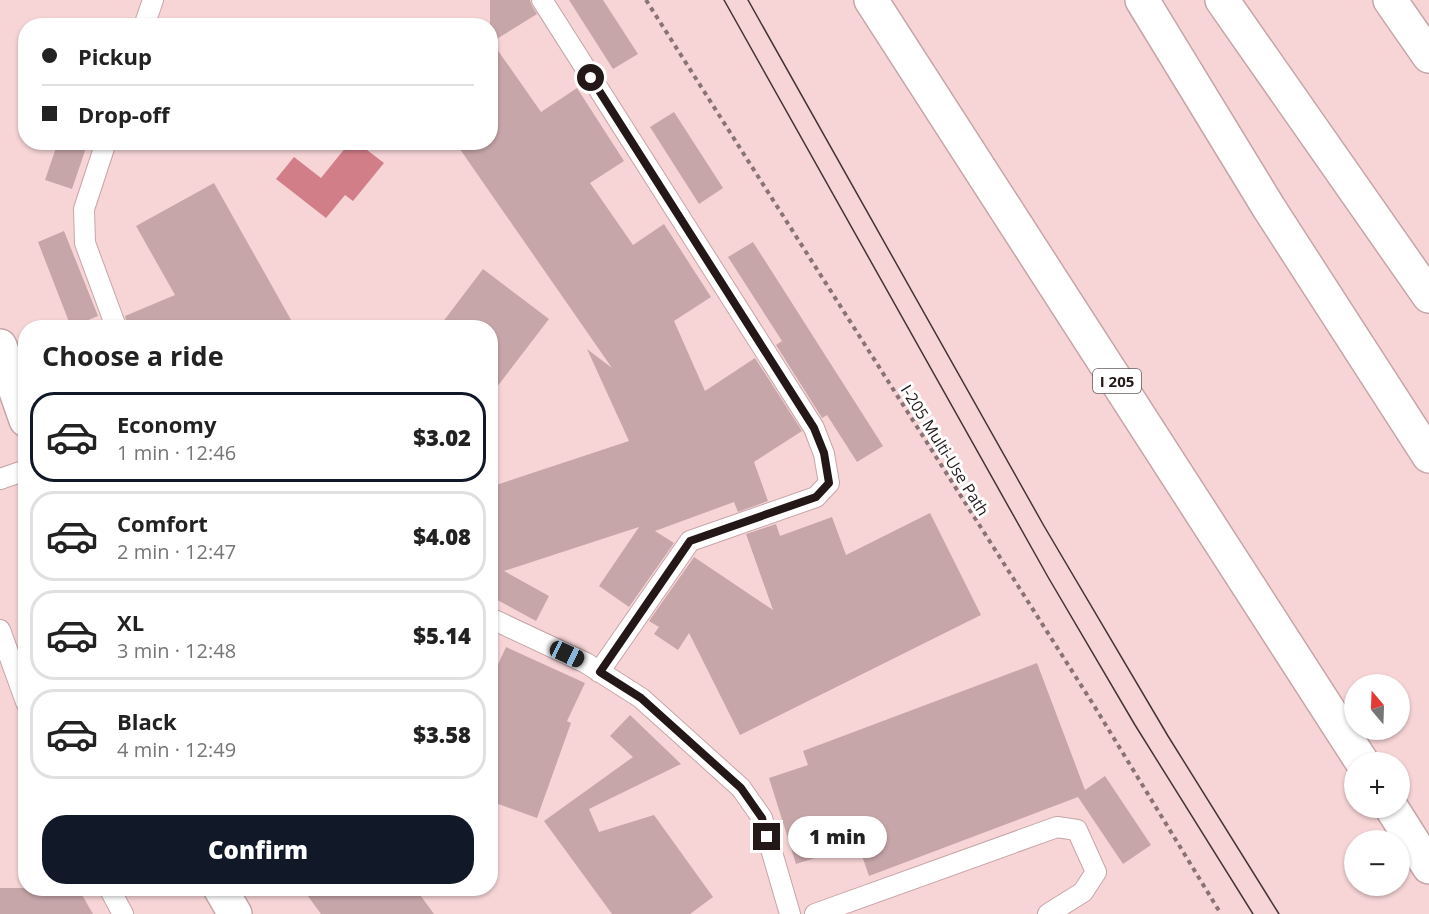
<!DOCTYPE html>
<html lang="en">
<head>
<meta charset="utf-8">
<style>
	body { margin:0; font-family:"Open Sans",sans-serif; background:#f2f2f2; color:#222; height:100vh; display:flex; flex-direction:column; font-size:22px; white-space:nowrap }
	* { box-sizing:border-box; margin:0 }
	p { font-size:20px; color:#767676 }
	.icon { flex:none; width:33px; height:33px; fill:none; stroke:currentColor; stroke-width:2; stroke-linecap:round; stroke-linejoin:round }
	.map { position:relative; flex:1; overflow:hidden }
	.details { position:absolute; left:18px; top:320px; width:480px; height:576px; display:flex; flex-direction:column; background:#fff; border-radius:24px; box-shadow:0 2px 4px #0004 }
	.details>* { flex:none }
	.hud { position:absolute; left:18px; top:18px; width:480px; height:132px; border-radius:24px; box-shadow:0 2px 4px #0004; display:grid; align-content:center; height:132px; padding:0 24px; background:#fff }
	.needle { width:39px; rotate:341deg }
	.tools { position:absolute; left:1344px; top:674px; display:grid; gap:12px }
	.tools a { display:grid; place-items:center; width:66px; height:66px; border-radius:50%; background:#fff; box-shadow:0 2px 4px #0004; font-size:30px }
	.end { position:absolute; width:27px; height:27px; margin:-14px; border:8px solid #231718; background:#fff; box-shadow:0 0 0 3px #fff }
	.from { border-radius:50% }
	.bubble { position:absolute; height:42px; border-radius:21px; background:#fff; box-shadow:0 2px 4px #0004; font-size:20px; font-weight:800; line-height:42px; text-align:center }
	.car { position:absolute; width:18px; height:36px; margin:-18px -9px; border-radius:8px; box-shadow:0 0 4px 2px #0007; background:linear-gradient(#222 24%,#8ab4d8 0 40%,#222 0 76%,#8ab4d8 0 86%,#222 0) }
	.hud b { display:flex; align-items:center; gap:21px; height:57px; font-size:22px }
	.hud b+b { border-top:2px solid #e0e0e0 }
	.hud i { width:15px; height:15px; background:#222 }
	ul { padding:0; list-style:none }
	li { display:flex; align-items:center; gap:18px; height:90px; margin:0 12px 9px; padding:0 12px; border:3px solid #e0e0e0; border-radius:24px }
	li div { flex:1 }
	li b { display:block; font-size:22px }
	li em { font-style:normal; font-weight:800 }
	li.current { border-color:#111827 }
	li>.icon { width:54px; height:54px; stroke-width:1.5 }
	h2 { padding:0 24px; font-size:27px; line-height:72px }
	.action { display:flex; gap:12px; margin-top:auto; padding:12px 24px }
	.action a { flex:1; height:69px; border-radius:24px; background:#111827; color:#fff; font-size:24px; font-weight:800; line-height:69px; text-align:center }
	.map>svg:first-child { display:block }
	.water { fill:#d27e88 }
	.building { fill:#c7a6a9 }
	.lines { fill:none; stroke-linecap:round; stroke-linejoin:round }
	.service-casing { stroke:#c6a5a8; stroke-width:22 }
	.tertiary-casing { stroke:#c6a5a8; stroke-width:36 }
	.secondary-casing { stroke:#c6a5a8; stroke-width:36 }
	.motorway-casing { stroke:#c6a5a8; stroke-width:36 }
	.path { stroke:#8a7375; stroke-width:4; stroke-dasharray:4.5 4.5; stroke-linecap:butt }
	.service { stroke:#fff; stroke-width:20 }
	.tertiary { stroke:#fff; stroke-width:33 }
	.secondary { stroke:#fff; stroke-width:33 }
	.motorway { stroke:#fff; stroke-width:33 }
	.tram { stroke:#433435; stroke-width:1.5 }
	.route { stroke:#231718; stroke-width:8 }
	.labels { text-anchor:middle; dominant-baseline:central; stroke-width:6; stroke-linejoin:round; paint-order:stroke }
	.shield { fill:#fff; stroke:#655d5d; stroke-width:1.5 }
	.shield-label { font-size:15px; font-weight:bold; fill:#231718 }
	.street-label { font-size:16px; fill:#231718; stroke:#fff }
</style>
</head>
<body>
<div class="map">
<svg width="1429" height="914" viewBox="0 0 1429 914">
	<rect width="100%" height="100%" fill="#f7d5d7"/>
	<path class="water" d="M 342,143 L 358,143 L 384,163 L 353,201 L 345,195 L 326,218 L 276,179 L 294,157 L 321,178 L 346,147 Z"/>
	<g class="building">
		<path d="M 490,0 L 530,0 L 532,6 L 537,14 L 492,42 L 541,112 L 577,88 L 624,161 L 590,183 L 633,245 L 664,224 L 711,297 L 674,321 L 705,391 L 755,358 L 802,431 L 754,462 L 768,501 L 738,512 L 734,502 L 655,531 L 674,543 L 629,607 L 599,586 L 639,527 L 504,571 L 549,596 L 536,621 L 490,596 L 490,487 L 629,441 L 587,349 L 612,368 L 455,142 L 490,142 Z"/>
		<path d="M 569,0 L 603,0 L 638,54 L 613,69 Z"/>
		<path d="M 674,112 L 723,188 L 699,204 L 650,127 Z"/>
		<path d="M 58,142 L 88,142 L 72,189 L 45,180 Z"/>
		<path d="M 214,183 L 295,327 L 128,327 L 125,316 L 175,295 L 136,226 Z"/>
		<path d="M 64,231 L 98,316 L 71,327 L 38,242 Z"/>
		<path d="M 753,242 L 883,446 L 857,462 L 827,415 L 822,418 L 776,345 L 782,341 L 728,257 Z"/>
		<path d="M 483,269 L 549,319 L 490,396 L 490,327 L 439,327 Z"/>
		<path d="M 930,513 L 981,615 L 740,735 L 689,633 L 678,650 L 654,634 L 659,627 L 649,621 L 694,557 L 773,610 L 746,534 L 776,524 L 780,536 L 832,517 L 846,555 Z"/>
		<path d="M 506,647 L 585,683 L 567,721 L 571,723 L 537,818 L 490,801 L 490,682 Z"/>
		<path d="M 1037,663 L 1085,790 L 1105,776 L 1151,845 L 1123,864 L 1078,797 L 869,876 L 858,844 L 796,864 L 769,778 L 808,765 L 803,751 Z"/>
		<path d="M 630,715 L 681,764 L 589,809 L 599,832 L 654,815 L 713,897 L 690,914 L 612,914 L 544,821 L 633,757 L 610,736 Z"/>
		<path d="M 0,888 L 78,888 L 93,914 L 0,914 Z"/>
		<path d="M 302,888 L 415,888 L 434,914 L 321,914 Z"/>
	</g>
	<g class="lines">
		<defs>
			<g id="service">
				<path d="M 542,0 L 814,428 L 824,454 L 829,483 L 816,497 L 690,541 L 599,672"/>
				<path d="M 144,26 L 153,0"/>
				<path d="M 106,142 L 84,209 L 85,243 L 116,327"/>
				<path d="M 0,479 L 26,470"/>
				<path d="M 490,618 L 586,663 L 641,698 L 741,788 L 762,818 L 790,914"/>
				<path d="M 0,630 L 26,702"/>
				<path d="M 109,888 L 123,914"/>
				<path d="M 815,914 L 1057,827 L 1077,830 L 1096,872 L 1083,892 L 1048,914"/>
			</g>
			<g id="tertiary">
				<path d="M 0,346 L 26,420"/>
				<path d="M 220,888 L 235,914"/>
			</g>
			<path id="secondary" d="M 1390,0 L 1429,56"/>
			<g id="motorway">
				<path d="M 871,0 L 1362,762"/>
				<path d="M 1142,0 L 1269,208 L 1429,456"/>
				<path d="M 1222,0 L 1429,296"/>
				<path d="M 1391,807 L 1429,867"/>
			</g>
		</defs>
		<use href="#service" class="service-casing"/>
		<use href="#tertiary" class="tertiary-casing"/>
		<use href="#secondary" class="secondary-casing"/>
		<use href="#motorway" class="motorway-casing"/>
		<path class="path" d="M 646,0 L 1093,704 L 1221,914"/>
		<use href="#service" class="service"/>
		<use href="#tertiary" class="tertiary"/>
		<use href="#secondary" class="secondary"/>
		<use href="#motorway" class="motorway"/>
		<g class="tram">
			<path d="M 724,0 L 1048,577 L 1135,725 L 1253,914"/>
			<path d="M 748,0 L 1044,526 L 1168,736 L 1279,914"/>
		</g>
	</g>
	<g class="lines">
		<path class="route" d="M 591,78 L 814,428 L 824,453 L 829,483 L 816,497 L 690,541 L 600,672 L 641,698 L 741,788 L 762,818 L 767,837"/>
	</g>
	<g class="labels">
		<rect class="shield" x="1093" y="369" width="48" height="24" rx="4.5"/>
		<g class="shield-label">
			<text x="1117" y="381">I 205</text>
		</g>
		<g class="street-label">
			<text transform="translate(945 450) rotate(58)">I-205 Multi-Use Path</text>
		</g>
	</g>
</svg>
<div class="tools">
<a><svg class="needle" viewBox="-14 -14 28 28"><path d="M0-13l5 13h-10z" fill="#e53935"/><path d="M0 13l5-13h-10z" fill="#767676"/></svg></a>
<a>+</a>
<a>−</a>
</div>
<i class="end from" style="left:591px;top:78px"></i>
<i class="end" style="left:767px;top:837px"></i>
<div class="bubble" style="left:788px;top:816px;width:99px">1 min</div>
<i class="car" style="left:567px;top:654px;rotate:115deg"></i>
<div class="hud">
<b><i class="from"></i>Pickup</b>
<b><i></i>Drop-off</b>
</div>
<section class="details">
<h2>Choose a ride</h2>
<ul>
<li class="current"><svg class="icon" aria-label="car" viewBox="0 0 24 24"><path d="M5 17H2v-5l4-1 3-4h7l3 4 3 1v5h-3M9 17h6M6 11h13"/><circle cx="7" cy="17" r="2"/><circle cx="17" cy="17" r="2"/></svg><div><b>Economy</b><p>1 min · 12:46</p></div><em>$3.02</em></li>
<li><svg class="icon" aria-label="car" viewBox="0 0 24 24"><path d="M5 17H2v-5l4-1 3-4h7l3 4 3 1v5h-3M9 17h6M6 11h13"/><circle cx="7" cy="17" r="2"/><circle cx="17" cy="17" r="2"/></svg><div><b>Comfort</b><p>2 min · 12:47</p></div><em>$4.08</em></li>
<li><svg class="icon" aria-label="car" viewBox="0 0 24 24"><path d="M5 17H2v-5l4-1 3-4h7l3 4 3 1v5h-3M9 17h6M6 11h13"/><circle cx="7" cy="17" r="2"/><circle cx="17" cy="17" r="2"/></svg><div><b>XL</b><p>3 min · 12:48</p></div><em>$5.14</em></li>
<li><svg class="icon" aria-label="car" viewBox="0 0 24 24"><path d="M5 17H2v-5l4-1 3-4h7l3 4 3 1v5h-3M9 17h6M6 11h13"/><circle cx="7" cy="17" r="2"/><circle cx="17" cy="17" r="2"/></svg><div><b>Black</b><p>4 min · 12:49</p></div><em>$3.58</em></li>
</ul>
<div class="action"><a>Confirm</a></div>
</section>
</div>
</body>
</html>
